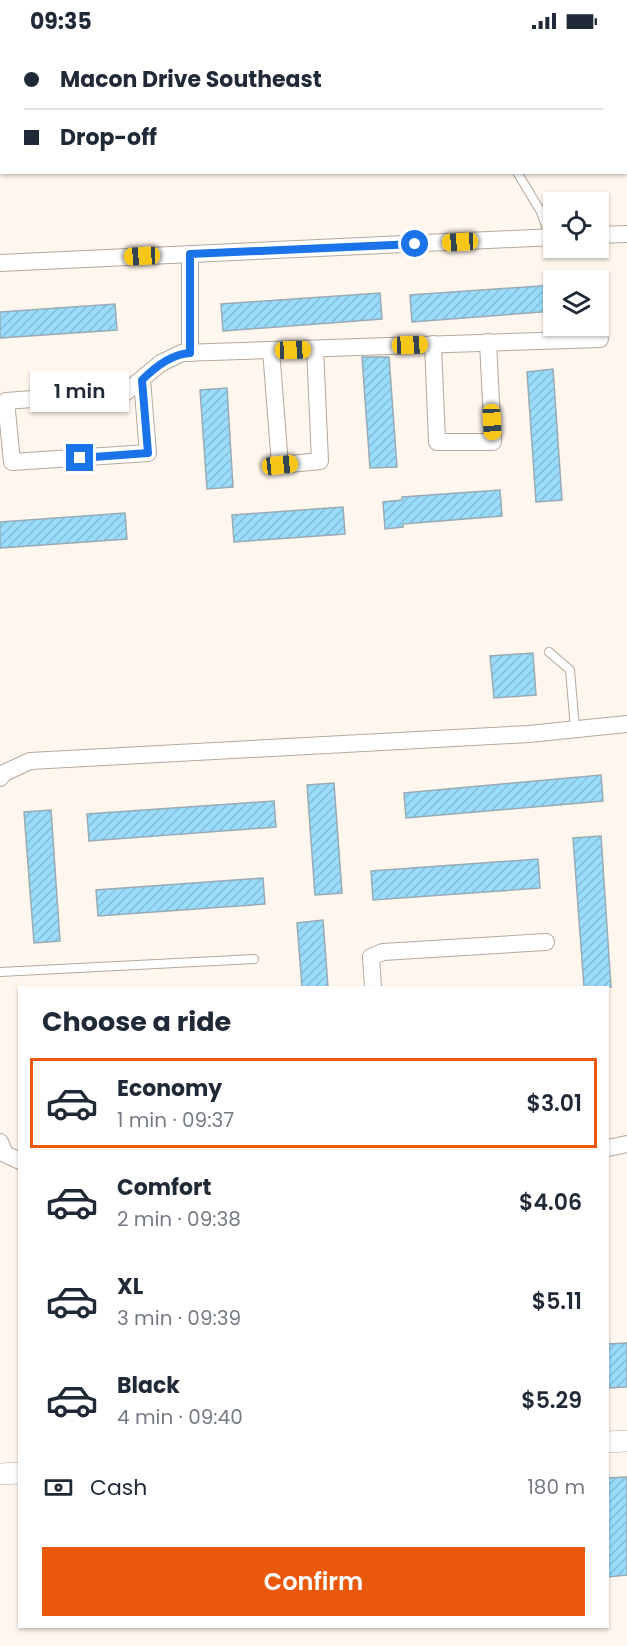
<!DOCTYPE html>
<html lang="en">
<head>
<meta charset="utf-8">
<style>
	body { margin:0; font-family:Poppins,sans-serif; background:#f6f6f7; color:#1f2937; height:100vh; display:flex; flex-direction:column; font-size:22px; white-space:nowrap }
	* { box-sizing:border-box; margin:0 }
	p { font-size:20px; color:#747a83 }
	.icon { flex:none; width:33px; height:33px; fill:none; stroke:currentColor; stroke-width:2; stroke-linecap:round; stroke-linejoin:round }
	.map { position:relative; flex:1; overflow:hidden }
	.details { position:absolute; left:18px; top:944px; width:591px; height:642px; display:flex; flex-direction:column; background:#fff; border-radius:0px; box-shadow:0 2px 4px #0004 }
	.details>* { flex:none }
	.guide { position:absolute; left:0px; top:0px; width:627px; height:132px; box-shadow:0 2px 4px #0004; display:grid; align-content:center; height:132px; padding:0 24px; background:#fff }
	.fabs { position:absolute; left:543px; top:150px; display:grid; gap:12px }
	.fabs a { display:grid; place-items:center; width:66px; height:66px; border-radius:0px; background:#fff; box-shadow:0 2px 4px #0004; font-size:30px }
	.end { position:absolute; width:27px; height:27px; margin:-14px; border:8px solid #1a73e8; background:#fff; box-shadow:0 0 0 3px #fff }
	.from { border-radius:50% }
	.bubble { position:absolute; height:42px; border-radius:0px; background:#fff; box-shadow:0 2px 4px #0004; font-size:20px; font-weight:600; line-height:42px; text-align:center }
	.car { position:absolute; width:18px; height:36px; margin:-18px -9px; border-radius:8px; box-shadow:0 0 4px 2px #0007; background:linear-gradient(#f5c518 24%,#345 0 40%,#f5c518 0 76%,#345 0 86%,#f5c518 0) }
	.guide b { display:flex; align-items:center; gap:21px; height:57px; font-size:22px }
	.guide b+b { border-top:2px solid #e0e1e3 }
	.guide i { width:15px; height:15px; background:#1f2937 }
	ul { padding:0; list-style:none }
	li { display:flex; align-items:center; gap:18px; height:90px; margin:0 12px 9px; padding:0 12px; border:3px solid transparent; border-radius:0px }
	li div { flex:1 }
	li b { display:block; font-size:22px }
	li em { font-style:normal; font-weight:600 }
	li.selected { border-color:#ea580c }
	li>.icon { width:54px; height:54px; stroke-width:1.5 }
	h2 { padding:0 24px; font-size:27px; line-height:72px }
	.pay { display:flex; align-items:center; gap:15px; height:66px; padding:0 24px; font-size:22px }
	.pay p { margin-inline-start:auto }
	.cta { display:flex; gap:12px; margin-top:auto; padding:12px 24px }
	.cta a { flex:1; height:69px; border-radius:0px; background:#ea580c; color:#fff; font-size:24px; font-weight:600; line-height:69px; text-align:center }
	.status { display:flex; justify-content:space-between; align-items:center; height:42px; padding:0 30px; background:#fff; direction:ltr }
	.status svg { height:16px; fill:currentColor }
	.map>svg:first-child { display:block }
	.building { fill:url(#building-hatch); stroke:#98aab3; stroke-width:1.5 }
	.lines { fill:none; stroke-linecap:round; stroke-linejoin:round }
	.service-casing { stroke:#b5a89a; stroke-width:10 }
	.minor-casing { stroke:#b5a89a; stroke-width:18 }
	.tertiary-casing { stroke:#b5a89a; stroke-width:22 }
	.service { stroke:#fff; stroke-width:8 }
	.minor { stroke:#fff; stroke-width:16 }
	.tertiary { stroke:#fff; stroke-width:21 }
	.route { stroke:#1a73e8; stroke-width:8 }
</style>
</head>
<body>
<div class="status"><b>09:35</b><svg viewBox="0 0 49 12"><path d="M0 12V9h3v3zM5 12V6h3v6zM10 12V3h3v9zM15 12V0h3v12zM26 1h20v11H26zM47 4h2v5h-2z"/></svg></div>
<div class="map">
<svg width="627" height="1604" viewBox="0 0 627 1604">
	<defs>
		<pattern id="building-hatch" width="6" height="6" patternUnits="userSpaceOnUse" patternTransform="scale(1.5)"><rect width="6" height="6" fill="#99dcfc"/><path d="M-1 1l2-2M0 6l6-6M5 7l2-2" fill="none" stroke="#84bdd8"/></pattern>
	</defs>
	<rect width="100%" height="100%" fill="#fff6ee"/>
	<g class="building">
		<path d="M 554,243 L 554,269 L 412,280 L 410,253 Z"/>
		<path d="M 380,251 L 382,277 L 223,289 L 221,262 Z"/>
		<path d="M 115,262 L 117,288 L 0,296 L 0,270 Z"/>
		<path d="M 362,315 L 389,315 L 397,425 L 370,426 Z"/>
		<path d="M 553,327 L 562,458 L 536,460 L 527,330 Z"/>
		<path d="M 227,346 L 233,445 L 207,447 L 200,348 Z"/>
		<path d="M 500,448 L 502,474 L 403,482 L 403,485 L 385,487 L 383,460 L 402,458 L 402,455 Z"/>
		<path d="M 343,465 L 345,492 L 234,500 L 232,473 Z"/>
		<path d="M 125,471 L 127,497 L 0,506 L 0,480 Z"/>
		<path d="M 533,611 L 536,653 L 494,656 L 490,614 Z"/>
		<path d="M 601,733 L 603,759 L 406,776 L 404,751 Z"/>
		<path d="M 334,741 L 342,851 L 315,853 L 307,743 Z"/>
		<path d="M 274,759 L 276,785 L 89,799 L 87,772 Z"/>
		<path d="M 51,768 L 60,899 L 34,901 L 24,770 Z"/>
		<path d="M 601,794 L 611,945 L 584,945 L 573,796 Z"/>
		<path d="M 538,817 L 540,846 L 373,858 L 371,829 Z"/>
		<path d="M 263,836 L 265,862 L 98,874 L 96,848 Z"/>
		<path d="M 323,878 L 328,945 L 302,945 L 297,881 Z"/>
		<path d="M 627,1301 L 627,1345 L 608,1346 L 608,1302 Z"/>
		<path d="M 627,1435 L 627,1533 L 608,1535 L 608,1436 Z"/>
	</g>
	<g class="lines">
		<defs>
			<g id="service">
				<path d="M 517,130 L 541,170 L 550,195"/>
				<path d="M 549,610 L 570,628 L 575,686"/>
				<path d="M 0,930 L 254,917"/>
			</g>
			<g id="minor">
				<path d="M 598,193 L 627,192"/>
				<path d="M 190,212 L 190,311"/>
				<path d="M 0,221 L 554,195"/>
				<path d="M 433,302 L 437,400 L 493,400 L 488,300"/>
				<path d="M 271,308 L 280,423 L 320,419 L 315,307"/>
				<path d="M 142,338 L 148,411 L 12,420 L 6,359 L 126,350 L 161,321 L 182,311 L 600,297"/>
				<path d="M 0,736 L 4,731 L 30,719 L 529,692 L 627,682"/>
				<path d="M 373,945 L 371,915 L 383,910 L 546,900"/>
				<path d="M 0,1100 L 5,1112 L 20,1119"/>
				<path d="M 608,1106 L 627,1102"/>
			</g>
			<g id="tertiary">
				<path d="M 608,1400 L 627,1399"/>
				<path d="M 0,1432 L 20,1431"/>
			</g>
		</defs>
		<use href="#service" class="service-casing"/>
		<use href="#minor" class="minor-casing"/>
		<use href="#tertiary" class="tertiary-casing"/>
		<use href="#service" class="service"/>
		<use href="#minor" class="minor"/>
		<use href="#tertiary" class="tertiary"/>
	</g>
	<g class="lines">
		<path class="route" d="M 80,416 L 148,411 L 142,338 C 155,325 172,312 190,311 L 190,212 L 415,202"/>
	</g>
</svg>
<div class="fabs">
<a><svg class="icon" aria-label="locate" viewBox="0 0 24 24"><circle cx="12" cy="12" r="6"/><path d="M12 2v4M12 18v4M2 12h4M18 12h4"/></svg></a>
<a><svg class="icon" aria-label="layers" viewBox="0 0 24 24"><path d="M12 4l9 5-9 5-9-5zM3 14l9 5 9-5"/></svg></a>
</div>
<i class="end from" style="left:415px;top:202px"></i>
<i class="end" style="left:80px;top:416px"></i>
<div class="bubble" style="left:30px;top:328px;width:99px">1 min</div>
<i class="car" style="left:460px;top:200px;rotate:267deg"></i>
<i class="car" style="left:142px;top:214px;rotate:267deg"></i>
<i class="car" style="left:410px;top:303px;rotate:88deg"></i>
<i class="car" style="left:293px;top:308px;rotate:88deg"></i>
<i class="car" style="left:492px;top:380px;rotate:177deg"></i>
<i class="car" style="left:280px;top:423px;rotate:84deg"></i>
<div class="guide">
<b><i class="from"></i>Macon Drive Southeast</b>
<b><i></i>Drop-off</b>
</div>
<section class="details">
<h2>Choose a ride</h2>
<ul>
<li class="selected"><svg class="icon" aria-label="car" viewBox="0 0 24 24"><path d="M5 17H2v-5l4-1 3-4h7l3 4 3 1v5h-3M9 17h6M6 11h13"/><circle cx="7" cy="17" r="2"/><circle cx="17" cy="17" r="2"/></svg><div><b>Economy</b><p>1 min · 09:37</p></div><em>$3.01</em></li>
<li><svg class="icon" aria-label="car" viewBox="0 0 24 24"><path d="M5 17H2v-5l4-1 3-4h7l3 4 3 1v5h-3M9 17h6M6 11h13"/><circle cx="7" cy="17" r="2"/><circle cx="17" cy="17" r="2"/></svg><div><b>Comfort</b><p>2 min · 09:38</p></div><em>$4.06</em></li>
<li><svg class="icon" aria-label="car" viewBox="0 0 24 24"><path d="M5 17H2v-5l4-1 3-4h7l3 4 3 1v5h-3M9 17h6M6 11h13"/><circle cx="7" cy="17" r="2"/><circle cx="17" cy="17" r="2"/></svg><div><b>XL</b><p>3 min · 09:39</p></div><em>$5.11</em></li>
<li><svg class="icon" aria-label="car" viewBox="0 0 24 24"><path d="M5 17H2v-5l4-1 3-4h7l3 4 3 1v5h-3M9 17h6M6 11h13"/><circle cx="7" cy="17" r="2"/><circle cx="17" cy="17" r="2"/></svg><div><b>Black</b><p>4 min · 09:40</p></div><em>$5.29</em></li>
</ul>
<div class="pay"><svg class="icon" aria-label="cash" viewBox="0 0 24 24"><path d="M3 7h18v10H3z"/><circle cx="12" cy="12" r="2"/></svg>Cash<p>180 m</p></div>
<div class="cta"><a>Confirm</a></div>
</section>
</div>
</body>
</html>
